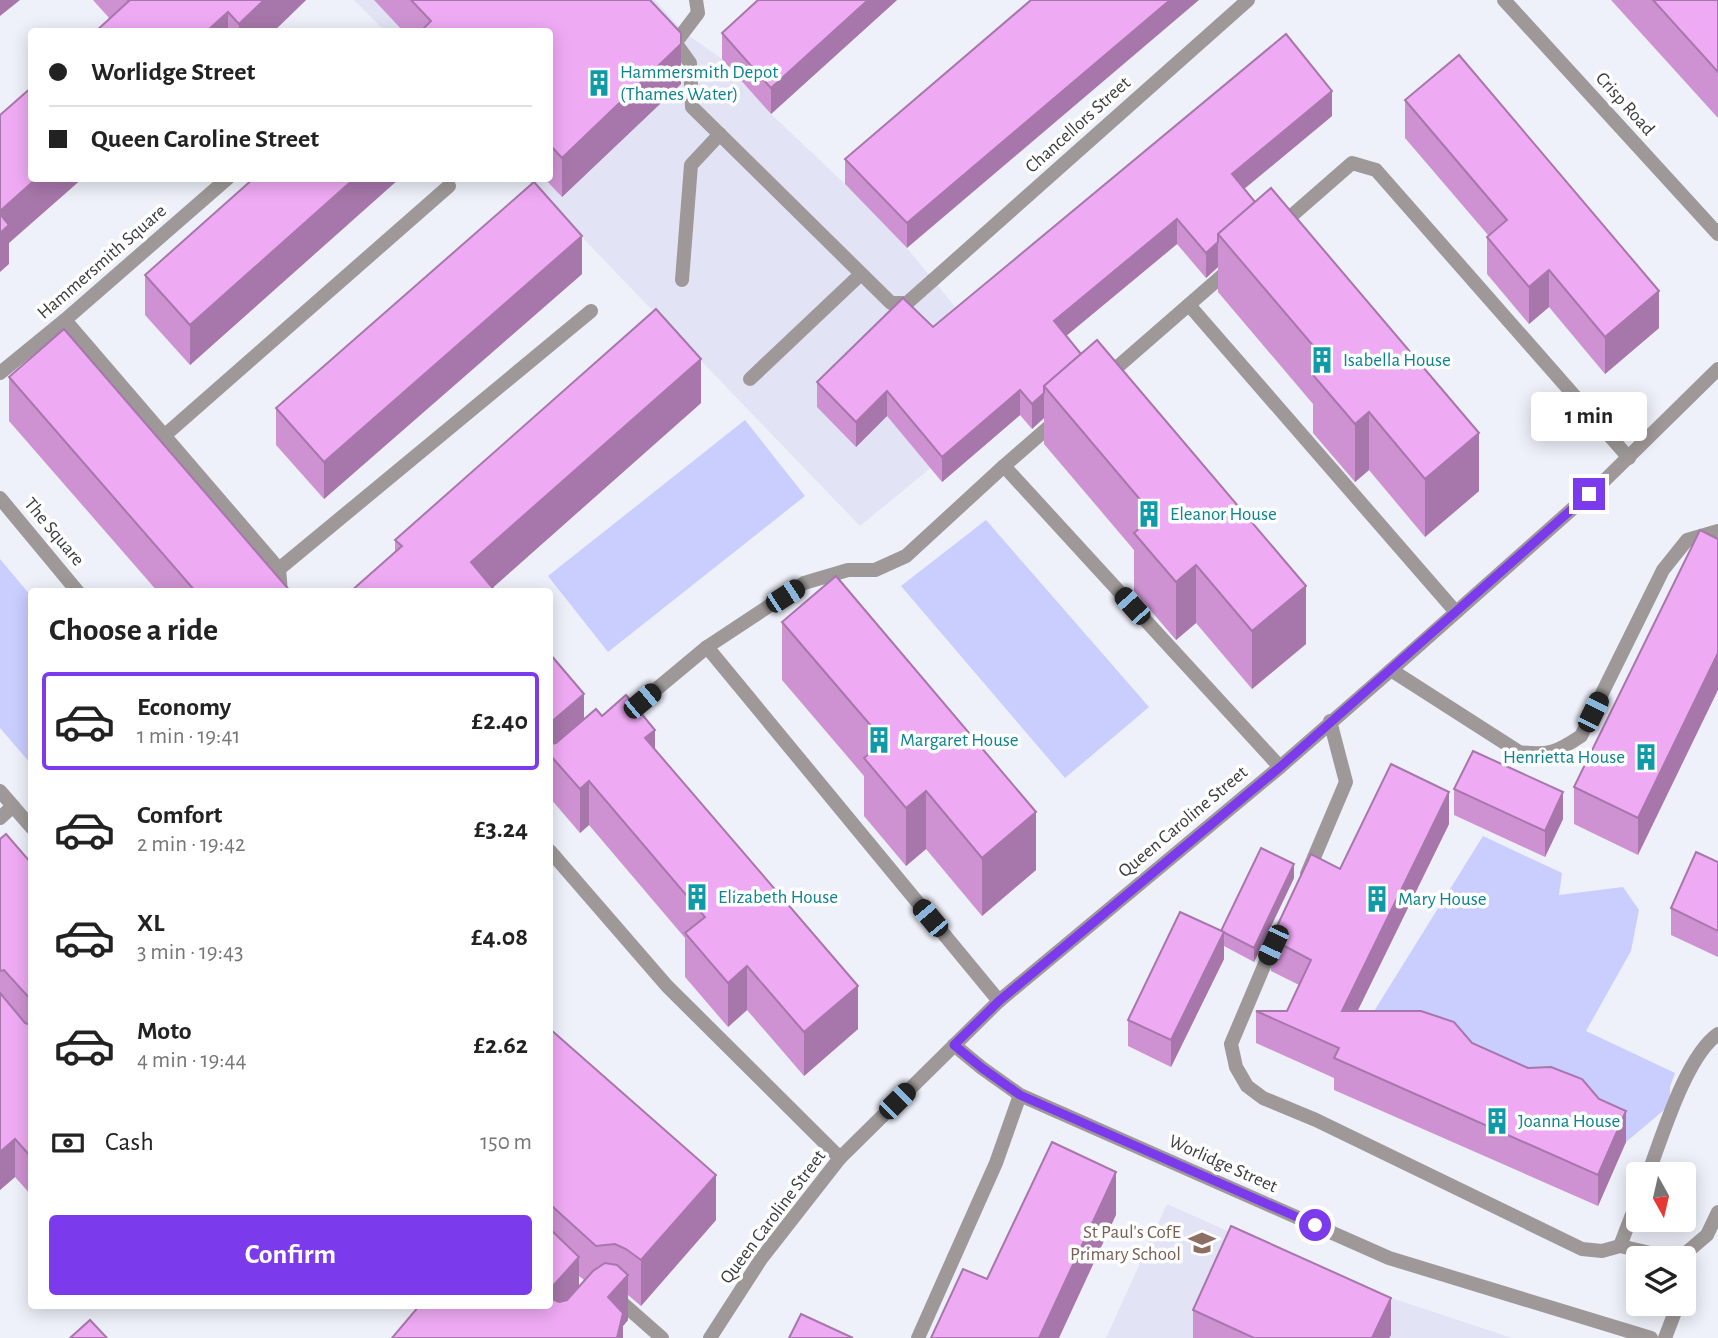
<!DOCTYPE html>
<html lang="en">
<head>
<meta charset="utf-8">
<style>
	body { margin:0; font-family:"Alegreya Sans",sans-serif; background:#f2f2f2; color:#222; height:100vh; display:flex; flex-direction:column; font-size:26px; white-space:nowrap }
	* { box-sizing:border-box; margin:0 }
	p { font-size:23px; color:#767676 }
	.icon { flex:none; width:38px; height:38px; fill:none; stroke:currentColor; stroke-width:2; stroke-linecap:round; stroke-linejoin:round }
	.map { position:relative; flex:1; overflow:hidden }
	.side { position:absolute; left:28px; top:588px; width:525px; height:721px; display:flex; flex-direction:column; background:#fff; border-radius:7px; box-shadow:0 4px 18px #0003 }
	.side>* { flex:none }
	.top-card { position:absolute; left:28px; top:28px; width:525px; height:154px; border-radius:7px; box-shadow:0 4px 18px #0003; display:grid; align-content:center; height:154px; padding:0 21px; background:#fff }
	.needle { width:46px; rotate:172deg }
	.fabs { position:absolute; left:1626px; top:1162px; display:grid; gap:14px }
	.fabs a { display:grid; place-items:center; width:70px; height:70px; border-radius:7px; background:#fff; box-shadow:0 4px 18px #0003; font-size:35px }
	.end { position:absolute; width:32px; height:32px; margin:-16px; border:9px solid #7c3aed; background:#fff; box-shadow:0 0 0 4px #fff }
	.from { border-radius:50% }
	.bubble { position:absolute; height:49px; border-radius:7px; background:#fff; box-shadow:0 4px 18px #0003; font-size:23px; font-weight:600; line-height:49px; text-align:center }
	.car { position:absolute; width:21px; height:42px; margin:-21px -10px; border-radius:9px; box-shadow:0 0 5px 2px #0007; background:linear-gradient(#222 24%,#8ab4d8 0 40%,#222 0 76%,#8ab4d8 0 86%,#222 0) }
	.top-card b { display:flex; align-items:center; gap:24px; height:66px; font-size:26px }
	.top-card b+b { border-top:2px solid #e0e0e0 }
	.top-card i { width:18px; height:18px; background:#222 }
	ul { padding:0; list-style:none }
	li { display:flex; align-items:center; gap:21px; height:98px; margin:0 14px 10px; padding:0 7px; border:4px solid transparent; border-radius:7px }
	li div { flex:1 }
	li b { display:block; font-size:26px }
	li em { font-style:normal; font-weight:600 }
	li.on { border-color:#7c3aed }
	li>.icon { width:63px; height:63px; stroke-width:1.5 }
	h2 { padding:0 21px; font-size:32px; line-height:84px }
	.pay { display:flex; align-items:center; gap:18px; height:77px; padding:0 21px; font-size:26px }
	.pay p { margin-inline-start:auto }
	.button { display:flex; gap:14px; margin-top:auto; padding:14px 21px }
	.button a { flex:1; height:80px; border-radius:7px; background:#7c3aed; color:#fff; font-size:28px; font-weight:600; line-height:80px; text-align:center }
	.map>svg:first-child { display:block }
	.built { fill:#e2e4f5 }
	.green { fill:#c9ceff }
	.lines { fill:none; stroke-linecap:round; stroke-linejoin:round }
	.service { stroke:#9e9998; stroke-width:14 }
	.minor { stroke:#9e9998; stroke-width:14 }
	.wall { fill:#ce92d2; fill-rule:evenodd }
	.shaded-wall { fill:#a777ab }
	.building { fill:#efaaf4; stroke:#a777ab; stroke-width:2 }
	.route { stroke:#7c3aed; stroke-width:9 }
	.labels { text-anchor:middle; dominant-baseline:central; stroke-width:7; stroke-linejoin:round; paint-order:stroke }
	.culture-label { font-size:19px; fill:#0d838f; stroke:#fff; text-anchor:start }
	.street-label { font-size:19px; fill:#3c3c40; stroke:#fff }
	.education-label { font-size:19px; fill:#785e54; stroke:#fff; text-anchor:end }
</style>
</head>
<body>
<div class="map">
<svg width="1718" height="1338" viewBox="0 0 1718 1338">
	<rect width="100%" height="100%" fill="#eef0fa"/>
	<g class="built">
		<path d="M 354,0 L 655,0 L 685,33 L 722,59 L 771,114 L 845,184 L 907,248 L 1024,391 L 860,526 L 526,179 L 550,178 L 550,32 L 385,31 Z"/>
		<path d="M 1167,1204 L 1340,1281 L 1512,1338 L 1106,1338 Z"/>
	</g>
	<g class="green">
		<path d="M 745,420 L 805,496 L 608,652 L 548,576 Z"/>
		<path d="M 986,520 L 1149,707 L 1065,778 L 901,586 Z"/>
		<path d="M 0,559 L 31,596 L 31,764 L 0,728 Z"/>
		<path d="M 1483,836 L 1562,873 L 1559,895 L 1623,887 L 1639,910 L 1631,951 L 1586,1031 L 1675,1073 L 1670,1087 L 1670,1105 L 1626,1142 L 1363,1029 Z"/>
	</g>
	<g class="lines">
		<g class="service">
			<path d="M 670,35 L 690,63 L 692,107 L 891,303 L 907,303 L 933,280"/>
			<path d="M 676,42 L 698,13 L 696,0"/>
			<path d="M 1281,225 L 1352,163 L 1376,170 L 1629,458"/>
			<path d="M 682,280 L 691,165 L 720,134"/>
			<path d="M 1189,305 L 1455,611"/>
			<path d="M 65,320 L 279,569 L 281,592"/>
			<path d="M 1107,376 L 1231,268"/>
			<path d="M 750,379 L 861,274"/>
			<path d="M 164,436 L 449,186"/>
			<path d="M 1004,466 L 1280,767"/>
			<path d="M 279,569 L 591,311"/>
			<path d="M 707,647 L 999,1001"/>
			<path d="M 1391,670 L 1519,752 C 1549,756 1557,752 1581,736 L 1663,570 L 1687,540 L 1718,531"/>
			<path d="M 623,717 L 707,647 L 804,583 L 848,570 L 875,570 L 906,556 L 1004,466 L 1081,399"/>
			<path d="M 550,851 L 667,986 L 840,1158"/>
			<path d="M 1307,874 L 1346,782 L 1330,721"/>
			<path d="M 1278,933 L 1231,1044 L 1236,1067 L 1247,1086 L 1263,1098 L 1316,1120 L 1582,1249 L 1602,1251 L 1620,1246 L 1672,1258"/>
			<path d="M 1648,1174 C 1662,1137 1686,1056 1718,1034"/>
			<path d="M 1620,1246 L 1638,1199"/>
			<path d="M 1680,1258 L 1707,1235 L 1718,1212"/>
			<path d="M 1684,1270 L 1684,1279"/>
			<path d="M 615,1300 L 620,1301 L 662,1338"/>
			<path d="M 918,1338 L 996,1163 L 1020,1095"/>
			<path d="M 1665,1338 L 1678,1304"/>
		</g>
		<g class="minor">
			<path d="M 1504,0 L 1718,234"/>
			<path d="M 933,280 L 1248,0"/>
			<path d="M 0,373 L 65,320 L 228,178"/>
			<path d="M 0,498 L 78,592"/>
			<path d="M 0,791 L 32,828"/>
			<path d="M 0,818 L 13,806"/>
			<path d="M 954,1045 L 982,1068 L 1020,1095 L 1389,1258 L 1651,1338"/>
			<path d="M 710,1338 L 761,1259 L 840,1158 L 999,1001 L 1280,767 L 1391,670 L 1606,479 L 1718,369"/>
		</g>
	</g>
	<g class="wall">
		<path d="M 93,0 L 306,0 L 273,32 L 95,32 L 110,19 Z"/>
		<path d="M 374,0 L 650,0 L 681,84 L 562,197 L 544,178 L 550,178 L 550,32 L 404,32 Z"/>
		<path d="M 758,0 L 897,0 L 771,114 L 722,59 L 722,33 Z"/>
		<path d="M 1031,0 L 907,248 L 845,184 L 845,159 Z"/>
		<path d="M 1611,0 L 1718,0 L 1718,118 Z"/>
		<path d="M 1405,100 L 1659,328 L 1605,374 L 1549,307 L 1529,324 L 1487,274 L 1487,237 L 1488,235 L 1405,138 Z"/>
		<path d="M 1332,116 L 1244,189 L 1479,491 L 1425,537 L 1369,470 L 1355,482 L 1313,433 L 1313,404 L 1218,292 L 1218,267 L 1206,278 L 1177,244 L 1066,336 L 1306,644 L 1252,689 L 1196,623 L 1176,640 L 1134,591 L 1134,550 L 1044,444 L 1044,418 L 1032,429 L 1020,415 L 942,482 L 887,416 L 856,447 L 817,407 L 817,382 L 933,327 Z"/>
		<path d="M 254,178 L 400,178 L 190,365 L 145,315 L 145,275 Z"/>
		<path d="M 582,274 L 324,499 L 276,445 L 276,408 Z"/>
		<path d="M 9,377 L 291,592 L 158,592 L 9,421 Z"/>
		<path d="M 701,403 L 493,587 L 395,552 L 395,540 Z"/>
		<path d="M 1700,530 L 1638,855 L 1574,824 L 1574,787 Z"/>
		<path d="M 782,622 L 1036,870 L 982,916 L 926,849 L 906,866 L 864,816 L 864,776 L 782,680 Z"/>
		<path d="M 550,654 L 584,720 L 602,716 L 655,750 L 858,1029 L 804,1076 L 747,1010 L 728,1027 L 685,977 L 685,938 L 589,825 L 580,833 L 550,798 Z"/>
		<path d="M 1454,789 L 1563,819 L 1545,857 L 1454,815 Z"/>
		<path d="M 1449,824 L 1357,1011 L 1472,1043 L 1626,1142 L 1598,1206 L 1334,1090 L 1334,1078 L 1256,1043 L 1256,1011 L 1287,1011 L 1299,985 L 1271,971 L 1271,939 L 1340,869 Z"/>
		<path d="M 0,839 L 32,864 L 32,1196 L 15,1177 L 0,1190 Z"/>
		<path d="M 1718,862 L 1718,957 L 1671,935 L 1671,908 Z"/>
		<path d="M 1294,878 L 1254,962 L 1224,946 L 1224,959 L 1171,1067 L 1128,1046 L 1128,1020 L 1221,931 Z"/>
		<path d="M 550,1029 L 716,1220 L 641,1306 L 628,1295 L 628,1320 L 623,1326 L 623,1338 L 550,1306 ZM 579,1276 L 584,1280 L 579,1286 Z"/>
		<path d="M 1193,1310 L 1391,1335 L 1389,1338 L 1193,1338 Z"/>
	</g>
	<g class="shaded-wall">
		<path d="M 0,0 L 20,0 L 0,16 Z"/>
		<path d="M 264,0 L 306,0 L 273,32 L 239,32 L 239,24 Z"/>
		<path d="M 868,0 L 897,0 L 771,114 L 771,88 Z"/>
		<path d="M 1170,0 L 1199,0 L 907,248 L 907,223 Z"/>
		<path d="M 228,12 L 228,32 L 206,32 Z"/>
		<path d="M 681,44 L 681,84 L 562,197 L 562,158 Z"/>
		<path d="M 1332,91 L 1332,116 L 1232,199 L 1232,174 Z"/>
		<path d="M 37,178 L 83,178 L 9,243 L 9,264 L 0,272 L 0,211 Z"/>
		<path d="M 355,178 L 400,178 L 190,365 L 190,325 Z"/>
		<path d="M 1177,219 L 1177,244 L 1054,346 L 1054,321 Z"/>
		<path d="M 582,236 L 582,274 L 324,499 L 324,462 Z"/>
		<path d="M 1218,242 L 1218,267 L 1206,278 L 1206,253 Z"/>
		<path d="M 1549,270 L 1549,307 L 1529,324 L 1529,287 Z"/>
		<path d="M 1659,291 L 1659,328 L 1605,374 L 1605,337 Z"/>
		<path d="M 701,359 L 701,403 L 488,592 L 471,562 Z"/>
		<path d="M 1020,390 L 1020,415 L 942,482 L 942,457 Z"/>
		<path d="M 887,391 L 887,416 L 856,447 L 856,422 Z"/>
		<path d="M 1044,393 L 1044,418 L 1032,429 L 1032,404 Z"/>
		<path d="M 1369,412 L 1369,470 L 1355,482 L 1355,424 Z"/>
		<path d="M 1479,433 L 1479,491 L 1425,537 L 1425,479 Z"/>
		<path d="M 1196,565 L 1196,623 L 1176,640 L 1176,582 Z"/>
		<path d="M 1306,586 L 1306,644 L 1252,689 L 1252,631 Z"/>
		<path d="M 1718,653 L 1718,690 L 1638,855 L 1638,818 Z"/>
		<path d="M 584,694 L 584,738 L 550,755 L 550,723 Z"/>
		<path d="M 655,730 L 655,773 L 645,738 Z"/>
		<path d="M 589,781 L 589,825 L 580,833 L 580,789 Z"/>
		<path d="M 926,791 L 926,849 L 906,866 L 906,808 Z"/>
		<path d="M 1449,792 L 1449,824 L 1342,1043 L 1342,1011 Z"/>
		<path d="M 1563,792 L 1563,819 L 1545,857 L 1545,831 Z"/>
		<path d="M 1036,812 L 1036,870 L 982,916 L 982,858 Z"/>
		<path d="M 1294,864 L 1294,878 L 1254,962 L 1254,948 Z"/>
		<path d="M 1224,932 L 1224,959 L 1171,1067 L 1171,1040 Z"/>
		<path d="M 747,966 L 747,1010 L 728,1027 L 728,983 Z"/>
		<path d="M 858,986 L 858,1029 L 804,1076 L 804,1032 Z"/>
		<path d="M 1626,1111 L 1626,1142 L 1598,1206 L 1598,1175 Z"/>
		<path d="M 15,1139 L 15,1177 L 0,1190 L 0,1152 Z"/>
		<path d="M 1116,1172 L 1116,1215 L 1059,1338 L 1039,1338 Z"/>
		<path d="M 716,1175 L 716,1220 L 641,1306 L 641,1260 Z"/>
		<path d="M 579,1257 L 579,1302 L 551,1338 L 551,1295 L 552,1287 Z"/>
		<path d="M 628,1275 L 628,1320 L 623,1326 L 623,1338 L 617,1338 L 608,1297 Z"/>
		<path d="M 1391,1298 L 1391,1335 L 1389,1338 L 1372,1338 Z"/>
	</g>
	<g class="building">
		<path d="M 128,0 L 264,0 L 239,24 L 228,12 L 206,32 L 95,32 L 129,1 Z"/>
		<path d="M 411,0 L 650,0 L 681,33 L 681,44 L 562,158 L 550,145 L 550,32 L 420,32 L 431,21 Z"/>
		<path d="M 758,0 L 868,0 L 771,88 L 722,33 Z"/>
		<path d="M 1031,0 L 1170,0 L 907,223 L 845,159 Z"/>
		<path d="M 1653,0 L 1718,0 L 1718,72 Z"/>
		<path d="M 1286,34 L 1332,91 L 1232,174 L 1255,202 L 1218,234 L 1218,242 L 1206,253 L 1177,219 L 1054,321 L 1081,354 L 1044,386 L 1044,393 L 1032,404 L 1020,390 L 942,457 L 887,391 L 856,422 L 817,382 L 903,298 L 933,327 Z"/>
		<path d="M 1459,55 L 1659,291 L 1605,337 L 1549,270 L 1529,287 L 1487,237 L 1507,220 L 1405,100 Z"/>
		<path d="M 32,87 L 32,178 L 37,178 L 0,211 L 0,115 Z"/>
		<path d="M 254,178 L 355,178 L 190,325 L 145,275 Z"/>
		<path d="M 534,182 L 582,236 L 324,462 L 276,408 Z"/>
		<path d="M 1271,188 L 1479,433 L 1425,479 L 1369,412 L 1355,424 L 1313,375 L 1327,362 L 1218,234 Z"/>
		<path d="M 0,214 L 9,225 L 0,233 Z"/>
		<path d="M 656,309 L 701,359 L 471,562 L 496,592 L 350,592 L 402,546 L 395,540 Z"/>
		<path d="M 64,329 L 291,592 L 196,592 L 9,377 Z"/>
		<path d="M 1097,340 L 1306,586 L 1252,631 L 1196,565 L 1176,582 L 1134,533 L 1154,516 L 1044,386 Z"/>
		<path d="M 1700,530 L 1718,539 L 1718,653 L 1638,818 L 1574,787 Z"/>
		<path d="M 836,576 L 1036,812 L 982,858 L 926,791 L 906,808 L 864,758 L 884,741 L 782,622 Z"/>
		<path d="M 550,654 L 584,694 L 550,723 Z"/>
		<path d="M 626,695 L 655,730 L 645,738 L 858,986 L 804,1032 L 747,966 L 728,983 L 685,933 L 705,917 L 589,781 L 580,789 L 550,755 L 550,744 L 556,743 L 596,709 L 602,716 Z"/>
		<path d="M 1473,751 L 1563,792 L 1545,831 L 1454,789 Z"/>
		<path d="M 1391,764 L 1449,792 L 1342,1011 L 1421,1011 L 1454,1022 L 1472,1043 L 1528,1068 L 1551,1067 L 1582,1079 L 1599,1099 L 1626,1111 L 1598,1175 L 1334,1058 L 1339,1048 L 1256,1011 L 1287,1011 L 1311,960 L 1271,939 L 1311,854 L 1340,869 Z"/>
		<path d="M 6,834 L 32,864 L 32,1001 L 4,970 L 0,971 L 0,839 Z"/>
		<path d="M 1261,848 L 1294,864 L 1254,948 L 1221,931 Z"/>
		<path d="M 1696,852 L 1718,862 L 1718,931 L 1671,908 Z"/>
		<path d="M 1180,912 L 1224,932 L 1171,1040 L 1128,1020 Z"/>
		<path d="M 0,993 L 25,1023 L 30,1025 L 32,1025 L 32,1158 L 15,1139 L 0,1152 Z"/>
		<path d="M 550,1029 L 716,1175 L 641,1260 L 626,1249 L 615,1244 L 596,1246 L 553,1207 L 550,1207 Z"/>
		<path d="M 1052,1142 L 1116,1172 L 1039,1338 L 931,1338 L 963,1269 L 987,1279 Z"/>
		<path d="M 1231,1226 L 1391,1298 L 1372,1338 L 1254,1338 L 1193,1310 Z"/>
		<path d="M 550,1229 L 579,1257 L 552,1287 L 551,1295 L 554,1300 L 559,1302 L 567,1300 L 593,1271 L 605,1263 L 617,1265 L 628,1275 L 608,1297 L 623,1313 L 617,1338 L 392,1338 L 419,1306 L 550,1306 Z"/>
		<path d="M 801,1314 L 853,1338 L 789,1338 Z"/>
		<path d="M 90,1320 L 107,1338 L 70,1338 Z"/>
	</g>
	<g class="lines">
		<path class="route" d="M 1315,1225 L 1020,1095 L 982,1068 L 954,1045 L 999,1001 L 1280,767 L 1589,494"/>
	</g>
	<defs>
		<symbol id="building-bare" viewBox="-9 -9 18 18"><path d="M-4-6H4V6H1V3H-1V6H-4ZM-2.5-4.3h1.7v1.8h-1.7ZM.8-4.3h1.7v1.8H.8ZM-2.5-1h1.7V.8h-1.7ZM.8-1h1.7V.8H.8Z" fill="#0f9aa8" stroke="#fff" stroke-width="2.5" paint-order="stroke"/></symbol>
		<symbol id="school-bare" viewBox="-9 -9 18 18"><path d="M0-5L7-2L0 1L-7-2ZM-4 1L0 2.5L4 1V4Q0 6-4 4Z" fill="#8d6e63" stroke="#fff" stroke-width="2.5" paint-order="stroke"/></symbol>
	</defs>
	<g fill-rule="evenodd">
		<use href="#building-bare" x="580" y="64" width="38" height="38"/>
		<use href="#building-bare" x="1303" y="341" width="38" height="38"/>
		<use href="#building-bare" x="1130" y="495" width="38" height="38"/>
		<use href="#building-bare" x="860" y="721" width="38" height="38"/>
		<use href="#building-bare" x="1627" y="738" width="38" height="38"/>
		<use href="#building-bare" x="678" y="878" width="38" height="38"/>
		<use href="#building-bare" x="1358" y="880" width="38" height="38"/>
		<use href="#building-bare" x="1478" y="1102" width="38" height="38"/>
		<use href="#school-bare" x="1183" y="1224" width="38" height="38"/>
	</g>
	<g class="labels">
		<g class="culture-label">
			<text x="620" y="72">Hammersmith Depot<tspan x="620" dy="22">(Thames Water)</tspan></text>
			<text x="1343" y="360">Isabella House</text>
			<text x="1170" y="514">Eleanor House</text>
			<text x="900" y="740">Margaret House</text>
			<text x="1625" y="757" text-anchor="end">Henrietta House</text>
			<text x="718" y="897">Elizabeth House</text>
			<text x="1398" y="899">Mary House</text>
			<text x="1518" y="1121">Joanna House</text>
		</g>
		<g class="street-label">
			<text transform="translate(1625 104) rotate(48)">Crisp Road</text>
			<text transform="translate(1078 125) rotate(-42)">Chancellors Street</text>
			<text transform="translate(102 262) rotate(-41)">Hammersmith Square</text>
			<text transform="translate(54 532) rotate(50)">The Square</text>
			<text transform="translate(1183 822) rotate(-40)">Queen Caroline Street</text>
			<text transform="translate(1223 1164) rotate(24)">Worlidge Street</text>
			<text transform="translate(773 1217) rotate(-53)">Queen Caroline Street</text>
		</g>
		<g class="education-label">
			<text x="1181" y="1232">St Paul's CofE<tspan x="1181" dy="22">Primary School</tspan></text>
		</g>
	</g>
</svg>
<div class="fabs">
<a><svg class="needle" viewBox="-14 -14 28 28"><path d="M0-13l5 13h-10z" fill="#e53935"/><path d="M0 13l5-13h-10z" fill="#767676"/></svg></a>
<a><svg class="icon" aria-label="layers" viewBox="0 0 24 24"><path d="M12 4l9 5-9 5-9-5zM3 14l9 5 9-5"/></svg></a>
</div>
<i class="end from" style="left:1315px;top:1225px"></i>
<i class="end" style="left:1589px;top:494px"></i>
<div class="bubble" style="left:1531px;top:392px;width:116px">1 min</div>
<i class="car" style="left:785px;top:596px;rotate:57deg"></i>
<i class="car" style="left:1132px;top:606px;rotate:318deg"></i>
<i class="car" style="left:642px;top:701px;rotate:50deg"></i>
<i class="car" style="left:1593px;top:712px;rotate:26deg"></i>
<i class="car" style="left:930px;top:918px;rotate:320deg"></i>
<i class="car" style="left:1273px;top:945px;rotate:205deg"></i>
<i class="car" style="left:897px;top:1101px;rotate:45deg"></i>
<div class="top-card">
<b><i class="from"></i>Worlidge Street</b>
<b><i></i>Queen Caroline Street</b>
</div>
<section class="side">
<h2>Choose a ride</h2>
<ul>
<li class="on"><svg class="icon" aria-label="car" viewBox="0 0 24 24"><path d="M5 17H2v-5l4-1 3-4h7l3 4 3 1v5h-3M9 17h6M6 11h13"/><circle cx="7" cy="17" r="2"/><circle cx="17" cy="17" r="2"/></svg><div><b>Economy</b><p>1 min · 19:41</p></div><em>£2.40</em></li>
<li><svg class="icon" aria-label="car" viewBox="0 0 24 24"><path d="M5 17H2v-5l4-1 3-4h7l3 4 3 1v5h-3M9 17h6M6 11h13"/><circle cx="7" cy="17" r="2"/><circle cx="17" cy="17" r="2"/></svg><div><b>Comfort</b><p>2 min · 19:42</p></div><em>£3.24</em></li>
<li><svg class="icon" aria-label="car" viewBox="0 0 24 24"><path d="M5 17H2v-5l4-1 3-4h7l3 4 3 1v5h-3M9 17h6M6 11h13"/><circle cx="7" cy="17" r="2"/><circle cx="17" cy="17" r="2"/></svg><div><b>XL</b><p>3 min · 19:43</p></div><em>£4.08</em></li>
<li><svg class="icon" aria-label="car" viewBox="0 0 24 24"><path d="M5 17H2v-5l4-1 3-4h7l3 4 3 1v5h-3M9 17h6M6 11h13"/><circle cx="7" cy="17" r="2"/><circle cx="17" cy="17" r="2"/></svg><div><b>Moto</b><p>4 min · 19:44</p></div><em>£2.62</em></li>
</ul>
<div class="pay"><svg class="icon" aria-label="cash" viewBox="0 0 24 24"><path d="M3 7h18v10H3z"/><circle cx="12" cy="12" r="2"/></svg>Cash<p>150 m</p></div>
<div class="button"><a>Confirm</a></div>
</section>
</div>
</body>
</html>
